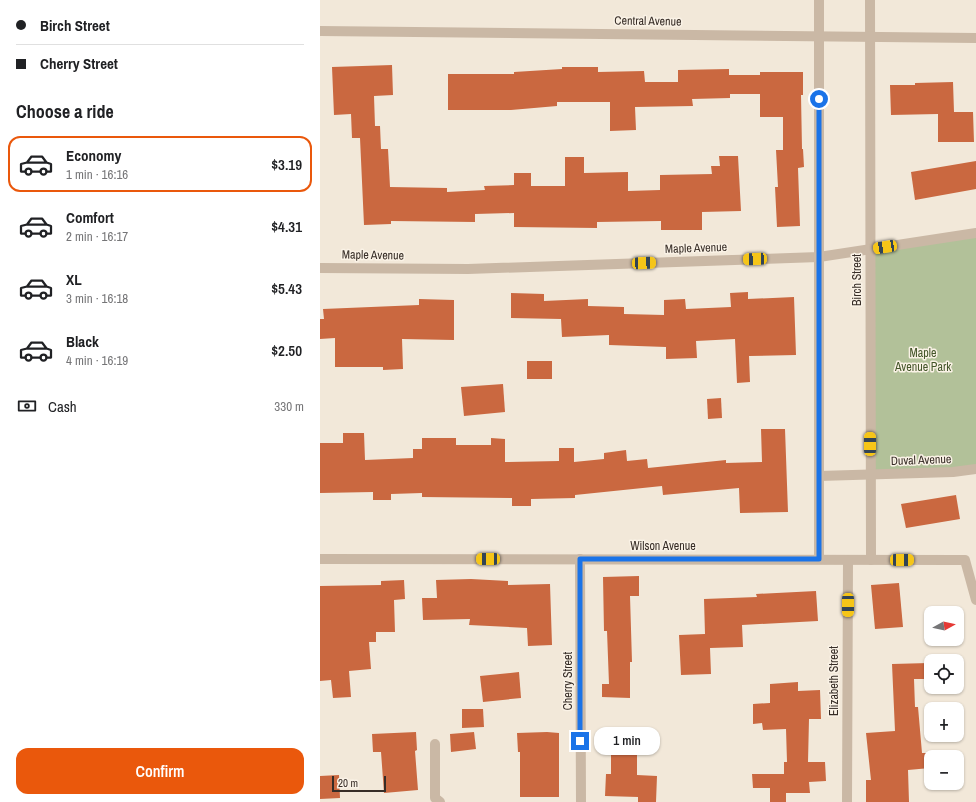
<!DOCTYPE html>
<html lang="en">
<head>
<meta charset="utf-8">
<style>
	body { margin:0; font-family:"Archivo Narrow",sans-serif; background:#f2f2f2; color:#202124; height:100vh; display:flex; flex-direction:column; font-size:15px; white-space:nowrap }
	* { box-sizing:border-box; margin:0 }
	p { font-size:13px; color:#757577 }
	.icon { flex:none; width:22px; height:22px; fill:none; stroke:currentColor; stroke-width:2; stroke-linecap:round; stroke-linejoin:round }
	.map { position:relative; flex:1; overflow:hidden }
	.side { display:flex; flex-direction:column; background:#fff; width:320px }
	.side>* { flex:none }
	.guide { display:grid; align-content:center; height:88px; padding:0 16px; background:#fff }
	.needle { width:26px; rotate:82deg }
	.fabs { position:absolute; left:604px; top:606px; display:grid; gap:8px }
	.fabs a { display:grid; place-items:center; width:40px; height:40px; border-radius:8px; background:#fff; box-shadow:0 1px 3px #0004; font-size:20px }
	.scale { position:absolute; left:12px; bottom:10px; width:54px; box-sizing:border-box; padding-left:4px; border:2px solid #362c26; border-top:0; font-size:11px; line-height:14px; white-space:nowrap; color:#362c26; -webkit-text-stroke:3px #faf2e6; paint-order:stroke }
	.end { position:absolute; width:18px; height:18px; margin:-9px; border:5px solid #1a73e8; background:#fff; box-shadow:0 0 0 2px #fff }
	.from { border-radius:50% }
	.bubble { position:absolute; height:28px; border-radius:12px; background:#fff; box-shadow:0 1px 3px #0004; font-size:13px; font-weight:600; line-height:28px; text-align:center }
	.car { position:absolute; width:12px; height:24px; margin:-12px -6px; border-radius:5px; box-shadow:0 0 3px 1px #0007; background:linear-gradient(#f5c518 24%,#345 0 40%,#f5c518 0 76%,#345 0 86%,#f5c518 0) }
	.guide b { display:flex; align-items:center; gap:14px; height:38px; font-size:15px }
	.guide b+b { border-top:1px solid #e0e0e0 }
	.guide i { width:10px; height:10px; background:#202124 }
	ul { padding:0; list-style:none }
	li { display:flex; align-items:center; gap:12px; height:56px; margin:0 8px 6px; padding:0 8px; border:2px solid transparent; border-radius:12px }
	li div { flex:1 }
	li b { display:block; font-size:15px }
	li em { font-style:normal; font-weight:600 }
	li.current { border-color:#ea580c }
	li>.icon { width:36px; height:36px; stroke-width:1.5 }
	h2 { padding:0 16px; font-size:18px; line-height:48px }
	.pay { display:flex; align-items:center; gap:10px; height:44px; padding:0 16px; font-size:15px }
	.pay p { margin-inline-start:auto }
	.action { display:flex; gap:8px; margin-top:auto; padding:8px 16px }
	.action a { flex:1; height:46px; border-radius:12px; background:#ea580c; color:#fff; font-size:16px; font-weight:600; line-height:46px; text-align:center }
	main { display:flex; flex:1; min-height:0 }
	.map>svg:first-child { display:block }
	.green { fill:#b2c199 }
	.building { fill:#ca6840 }
	.lines { fill:none; stroke-linecap:round; stroke-linejoin:round }
	.minor { stroke:#cab8a5; stroke-width:10 }
	.route { stroke:#1a73e8; stroke-width:5 }
	.labels { text-anchor:middle; dominant-baseline:central; stroke-width:3; stroke-linejoin:round; paint-order:stroke }
	.street-label { font-size:12px; fill:#362c26; stroke:#faf2e6 }
	.park-label { font-size:12px; fill:#435529; stroke:#faf2e6 }
</style>
</head>
<body>
<main>
<section class="side">
<div class="guide">
<b><i class="from"></i>Birch Street</b>
<b><i></i>Cherry Street</b>
</div>
<h2>Choose a ride</h2>
<ul>
<li class="current"><svg class="icon" aria-label="car" viewBox="0 0 24 24"><path d="M5 17H2v-5l4-1 3-4h7l3 4 3 1v5h-3M9 17h6M6 11h13"/><circle cx="7" cy="17" r="2"/><circle cx="17" cy="17" r="2"/></svg><div><b>Economy</b><p>1 min · 16:16</p></div><em>$3.19</em></li>
<li><svg class="icon" aria-label="car" viewBox="0 0 24 24"><path d="M5 17H2v-5l4-1 3-4h7l3 4 3 1v5h-3M9 17h6M6 11h13"/><circle cx="7" cy="17" r="2"/><circle cx="17" cy="17" r="2"/></svg><div><b>Comfort</b><p>2 min · 16:17</p></div><em>$4.31</em></li>
<li><svg class="icon" aria-label="car" viewBox="0 0 24 24"><path d="M5 17H2v-5l4-1 3-4h7l3 4 3 1v5h-3M9 17h6M6 11h13"/><circle cx="7" cy="17" r="2"/><circle cx="17" cy="17" r="2"/></svg><div><b>XL</b><p>3 min · 16:18</p></div><em>$5.43</em></li>
<li><svg class="icon" aria-label="car" viewBox="0 0 24 24"><path d="M5 17H2v-5l4-1 3-4h7l3 4 3 1v5h-3M9 17h6M6 11h13"/><circle cx="7" cy="17" r="2"/><circle cx="17" cy="17" r="2"/></svg><div><b>Black</b><p>4 min · 16:19</p></div><em>$2.50</em></li>
</ul>
<div class="pay"><svg class="icon" aria-label="cash" viewBox="0 0 24 24"><path d="M3 7h18v10H3z"/><circle cx="12" cy="12" r="2"/></svg>Cash<p>330 m</p></div>
<div class="action"><a>Confirm</a></div>
</section>
<div class="map">
<svg width="656" height="802" viewBox="0 0 656 802">
	<rect width="100%" height="100%" fill="#f2e8d9"/>
	<path class="green" d="M 656,233 L 656,469 L 550,474 L 550,250 Z"/>
	<g class="building">
		<path d="M 72,65 L 73,95 L 54,96 L 55,126 L 60,126 L 61,149 L 68,149 L 70,187 L 127,188 L 127,192 L 165,190 L 164,186 L 194,185 L 194,173 L 211,173 L 211,186 L 245,186 L 245,157 L 264,157 L 264,173 L 308,172 L 308,191 L 340,190 L 340,175 L 392,174 L 391,166 L 400,166 L 399,156 L 418,156 L 421,211 L 382,212 L 382,230 L 341,230 L 341,221 L 277,222 L 277,228 L 194,227 L 194,213 L 155,214 L 155,222 L 71,221 L 71,224 L 44,225 L 40,138 L 32,138 L 31,114 L 14,115 L 12,67 Z"/>
		<path d="M 242,67 L 278,67 L 278,72 L 324,71 L 325,82 L 358,82 L 358,70 L 409,69 L 409,75 L 440,75 L 440,72 L 483,72 L 483,95 L 481,95 L 482,149 L 483,149 L 484,167 L 478,168 L 480,226 L 457,227 L 455,187 L 458,187 L 456,150 L 463,150 L 463,117 L 440,117 L 440,94 L 410,94 L 410,98 L 372,99 L 373,106 L 315,107 L 316,130 L 290,131 L 290,102 L 237,102 L 237,106 L 191,110 L 128,110 L 128,74 L 194,74 L 194,72 L 242,69 Z"/>
		<path d="M 633,82 L 634,112 L 653,112 L 654,142 L 618,142 L 618,114 L 571,115 L 570,85 L 595,85 L 595,83 Z"/>
		<path d="M 656,161 L 656,189 L 595,200 L 591,172 Z"/>
		<path d="M 428,292 L 428,299 L 474,297 L 476,355 L 429,356 L 430,382 L 417,383 L 415,339 L 376,341 L 377,358 L 346,359 L 346,347 L 289,345 L 289,335 L 242,337 L 241,319 L 191,318 L 191,293 L 224,294 L 224,301 L 268,299 L 268,306 L 304,307 L 304,314 L 344,315 L 344,300 L 365,299 L 366,309 L 411,307 L 410,293 Z"/>
		<path d="M 99,299 L 134,300 L 134,340 L 82,339 L 83,369 L 63,370 L 63,367 L 15,367 L 15,338 L 0,339 L 0,319 L 4,319 L 3,309 L 99,305 Z"/>
		<rect x="207" y="361" width="25" height="18"/>
		<path d="M 183,384 L 185,412 L 144,416 L 141,387 Z"/>
		<path d="M 401,398 L 402,418 L 388,419 L 387,399 Z"/>
		<path d="M 441,429 L 465,429 L 468,512 L 420,513 L 419,488 L 343,495 L 342,486 L 255,495 L 255,498 L 211,499 L 211,506 L 192,506 L 192,498 L 102,497 L 102,493 L 71,494 L 71,500 L 53,500 L 53,492 L 0,493 L 0,443 L 23,443 L 23,433 L 44,433 L 45,460 L 93,458 L 93,449 L 102,449 L 102,438 L 136,438 L 136,445 L 171,445 L 171,438 L 185,439 L 185,462 L 239,461 L 239,448 L 254,448 L 254,462 L 284,459 L 284,453 L 306,450 L 307,461 L 327,459 L 328,468 L 406,460 L 406,463 L 442,462 Z"/>
		<path d="M 636,495 L 640,519 L 586,528 L 581,504 Z"/>
		<path d="M 319,576 L 319,596 L 310,596 L 312,662 L 310,662 L 310,698 L 282,697 L 282,684 L 289,684 L 287,631 L 284,631 L 283,577 Z"/>
		<path d="M 151,579 L 188,581 L 188,585 L 230,584 L 232,645 L 208,646 L 207,628 L 149,625 L 150,619 L 103,620 L 102,598 L 117,598 L 116,580 Z"/>
		<path d="M 84,580 L 85,599 L 74,600 L 75,632 L 56,632 L 56,642 L 49,642 L 51,669 L 29,671 L 31,697 L 13,698 L 11,680 L 0,681 L 0,586 L 61,585 L 61,581 Z"/>
		<path d="M 579,583 L 583,627 L 555,629 L 551,585 Z"/>
		<path d="M 496,591 L 498,621 L 422,625 L 423,647 L 390,648 L 391,674 L 361,675 L 359,635 L 385,634 L 384,599 L 437,597 L 436,594 Z"/>
		<path d="M 609,663 L 609,679 L 594,679 L 595,707 L 598,707 L 602,753 L 608,753 L 610,768 L 588,770 L 589,802 L 546,802 L 546,780 L 551,780 L 546,733 L 575,731 L 572,664 Z"/>
		<path d="M 199,672 L 201,698 L 163,702 L 160,676 Z"/>
		<path d="M 478,682 L 478,691 L 500,690 L 501,719 L 489,719 L 488,762 L 505,762 L 506,781 L 489,782 L 490,793 L 466,793 L 466,802 L 450,802 L 450,788 L 433,788 L 432,774 L 464,774 L 464,762 L 467,762 L 466,729 L 443,730 L 442,723 L 433,724 L 433,704 L 450,703 L 450,684 Z"/>
		<path d="M 142,709 L 163,709 L 164,727 L 142,728 Z"/>
		<path d="M 317,731 L 317,775 L 337,776 L 336,802 L 318,802 L 318,797 L 285,796 L 286,774 L 291,774 L 291,732 Z"/>
		<path d="M 96,732 L 97,750 L 95,751 L 98,790 L 64,793 L 61,752 L 53,752 L 52,734 Z"/>
		<path d="M 154,732 L 156,749 L 131,752 L 130,734 Z"/>
		<path d="M 227,732 L 239,733 L 239,797 L 200,797 L 200,752 L 198,752 L 197,733 Z"/>
		<path d="M 19,775 L 20,798 L 0,799 L 0,776 Z"/>
	</g>
	<g class="lines">
		<g class="minor">
			<path d="M 550,0 L 551,560"/>
			<path d="M 0,31 L 656,38"/>
			<path d="M 0,268 L 148,269 L 499,257 L 656,233"/>
			<path d="M 499,476 L 633,472 L 656,469"/>
			<path d="M 0,559 L 645,560 L 656,600"/>
			<path d="M 260,559 L 261,802"/>
			<path d="M 499,559 L 499,0"/>
			<path d="M 115,744 L 115,798 L 120,802"/>
			<path d="M 527,802 L 528,560"/>
		</g>
	</g>
	<g class="lines">
		<path class="route" d="M 260,741 L 260,559 L 499,559 L 499,99"/>
	</g>
	<g class="labels">
		<g class="street-label">
			<text transform="translate(328 21) rotate(1)">Central Avenue</text>
			<text transform="translate(376 248) rotate(-2)">Maple Avenue</text>
			<text transform="translate(53 255) rotate(1)">Maple Avenue</text>
			<text transform="translate(537 280) rotate(-90)">Birch Street</text>
			<text transform="translate(601 460) rotate(-2)">Duval Avenue</text>
			<text x="343" y="546">Wilson Avenue</text>
			<text transform="translate(248 681) rotate(-90)">Cherry Street</text>
			<text transform="translate(514 681) rotate(-90)">Elizabeth Street</text>
		</g>
		<g class="park-label">
			<text x="603" y="353">Maple<tspan x="603" dy="14">Avenue Park</tspan></text>
		</g>
	</g>
</svg>
<div class="fabs">
<a><svg class="needle" viewBox="-14 -14 28 28"><path d="M0-13l5 13h-10z" fill="#e53935"/><path d="M0 13l5-13h-10z" fill="#757577"/></svg></a>
<a><svg class="icon" aria-label="locate" viewBox="0 0 24 24"><circle cx="12" cy="12" r="6"/><path d="M12 2v4M12 18v4M2 12h4M18 12h4"/></svg></a>
<a>+</a>
<a>−</a>
</div>
<div class="scale">20 m</div>
<i class="end from" style="left:499px;top:99px"></i>
<i class="end" style="left:260px;top:741px"></i>
<div class="bubble" style="left:274px;top:727px;width:66px">1 min</div>
<i class="car" style="left:565px;top:247px;rotate:261deg"></i>
<i class="car" style="left:435px;top:259px;rotate:268deg"></i>
<i class="car" style="left:324px;top:263px;rotate:88deg"></i>
<i class="car" style="left:550px;top:444px;rotate:0deg"></i>
<i class="car" style="left:168px;top:559px;rotate:270deg"></i>
<i class="car" style="left:582px;top:560px;rotate:90deg"></i>
<i class="car" style="left:528px;top:605px;rotate:180deg"></i>
</div>
</main>
</body>
</html>
